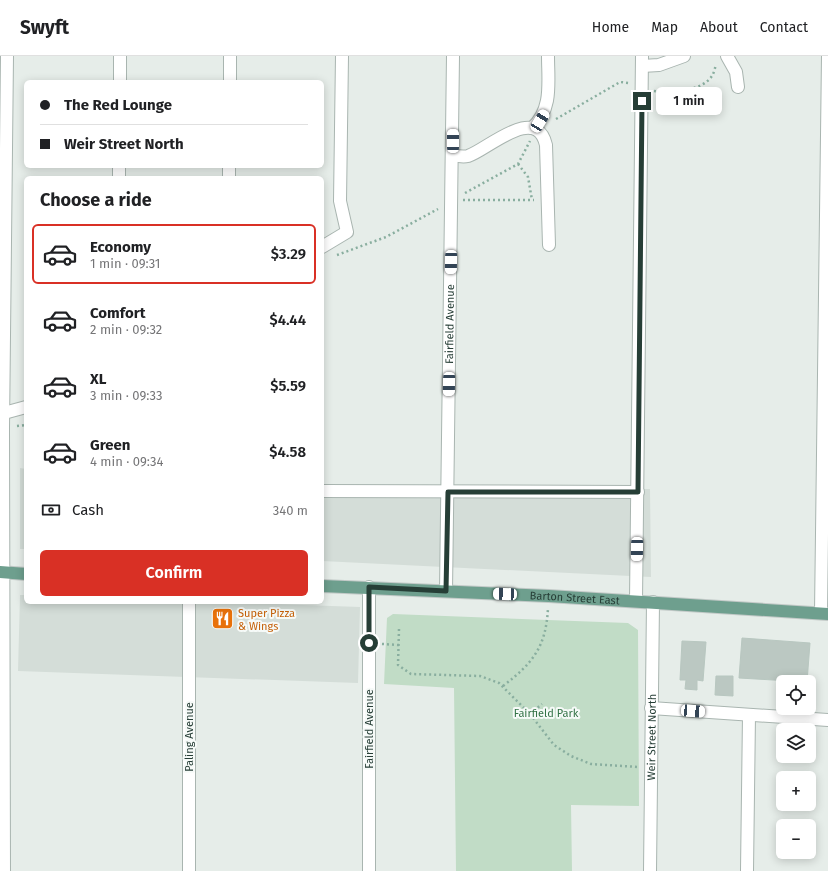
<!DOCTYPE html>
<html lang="en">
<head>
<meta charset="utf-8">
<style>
	body { margin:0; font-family:"Fira Sans",sans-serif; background:#f2f2f2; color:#202124; height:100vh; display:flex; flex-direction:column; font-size:15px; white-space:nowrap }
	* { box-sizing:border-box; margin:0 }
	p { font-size:13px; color:#757577 }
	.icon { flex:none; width:22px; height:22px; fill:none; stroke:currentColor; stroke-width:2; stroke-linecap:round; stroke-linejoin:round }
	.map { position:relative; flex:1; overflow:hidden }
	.side { position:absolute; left:24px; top:120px; width:300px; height:428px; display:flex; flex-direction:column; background:#fff; border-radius:6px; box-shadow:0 2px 10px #0003 }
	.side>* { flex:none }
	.top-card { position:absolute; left:24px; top:24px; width:300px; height:88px; border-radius:6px; box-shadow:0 2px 10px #0003; display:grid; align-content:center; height:88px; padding:0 16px; background:#fff }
	.tools { position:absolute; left:776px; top:619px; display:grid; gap:8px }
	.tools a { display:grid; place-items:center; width:40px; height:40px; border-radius:6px; background:#fff; box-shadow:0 2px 10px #0003; font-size:20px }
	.end { position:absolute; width:18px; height:18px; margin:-9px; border:5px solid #263e36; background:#fff; box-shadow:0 0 0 2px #fff }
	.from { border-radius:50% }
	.bubble { position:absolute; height:28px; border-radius:6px; background:#fff; box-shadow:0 2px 10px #0003; font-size:13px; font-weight:600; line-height:28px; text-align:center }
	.car { position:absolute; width:12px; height:24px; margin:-12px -6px; border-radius:5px; box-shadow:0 0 3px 1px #0007; background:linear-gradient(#fff 24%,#345 0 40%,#fff 0 76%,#345 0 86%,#fff 0) }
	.top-card b { display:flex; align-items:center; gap:14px; height:38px; font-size:15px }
	.top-card b+b { border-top:1px solid #e0e0e0 }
	.top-card i { width:10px; height:10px; background:#202124 }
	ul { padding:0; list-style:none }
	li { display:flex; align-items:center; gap:12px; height:60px; margin:0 8px 6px; padding:0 8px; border:2px solid transparent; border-radius:6px }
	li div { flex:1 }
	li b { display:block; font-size:15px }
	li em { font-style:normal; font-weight:600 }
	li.selected { border-color:#d93025 }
	li>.icon { width:36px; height:36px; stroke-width:1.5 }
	h2 { padding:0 16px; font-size:18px; line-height:48px }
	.pay { display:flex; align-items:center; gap:10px; height:44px; padding:0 16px; font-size:15px }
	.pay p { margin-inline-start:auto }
	.button { display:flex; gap:8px; margin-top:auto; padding:8px 16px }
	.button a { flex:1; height:46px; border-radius:6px; background:#d93025; color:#fff; font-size:16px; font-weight:600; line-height:46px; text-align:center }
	header { display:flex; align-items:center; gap:24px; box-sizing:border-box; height:56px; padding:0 20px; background:#fff; border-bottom:1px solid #e0e0e0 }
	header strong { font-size:19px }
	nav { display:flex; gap:22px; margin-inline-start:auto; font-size:14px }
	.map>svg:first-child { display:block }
	.built { fill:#d4ddd8 }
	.green { fill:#c1dcc6 }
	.building { fill:#bbc8c2; stroke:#b8c7c0 }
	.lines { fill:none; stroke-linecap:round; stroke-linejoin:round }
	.minor-casing { stroke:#a9b5b0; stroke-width:14 }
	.major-casing { stroke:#c2c9c7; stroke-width:14 }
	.path { stroke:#89ae9f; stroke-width:2.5; stroke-dasharray:2 3; stroke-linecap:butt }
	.minor { stroke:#fff; stroke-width:12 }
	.major { stroke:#6e9f8e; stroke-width:12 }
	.route { stroke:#263e36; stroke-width:5 }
	.labels { text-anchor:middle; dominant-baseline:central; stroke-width:4; stroke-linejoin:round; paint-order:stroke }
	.street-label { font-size:11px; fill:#263e36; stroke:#f6faf8 }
	.food-label { font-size:11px; fill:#c56008; stroke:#f6faf8; text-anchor:start }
	.park-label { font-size:11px; fill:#337246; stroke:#f6faf8 }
</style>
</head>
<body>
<header>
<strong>Swyft</strong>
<nav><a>Home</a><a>Map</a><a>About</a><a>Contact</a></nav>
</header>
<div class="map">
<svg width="828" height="815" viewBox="0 0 828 815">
	<rect width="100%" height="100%" fill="#e6ede9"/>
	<g class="built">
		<path d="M 20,412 L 26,413 L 26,493 L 20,493 Z"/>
		<path d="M 322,431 L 650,433 L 651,521 L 322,505 Z"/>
		<path d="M 20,539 L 26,539 L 26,546 L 216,546 L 360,551 L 358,627 L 18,615 Z"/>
	</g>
	<path class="green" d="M 393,558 L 628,567 L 638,574 L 639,750 L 571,749 L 572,815 L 456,815 L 454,632 L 384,628 L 387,562 Z"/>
	<g class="building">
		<path d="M 742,582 L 810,587 L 807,626 L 739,622 Z"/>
		<path d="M 682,585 L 706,586 L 703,625 L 697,624 L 697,634 L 685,633 L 686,624 L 680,624 Z"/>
		<path d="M 716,620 L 733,620 L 733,640 L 715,639 Z"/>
	</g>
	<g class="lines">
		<defs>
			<g id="minor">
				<path d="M 727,0 L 736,16 L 738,31"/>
				<path d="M 642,10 L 659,9 L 684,0"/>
				<path d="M 120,26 L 120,0"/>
				<path d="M 230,26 L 230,0"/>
				<path d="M 532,72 C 553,53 548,26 548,0"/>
				<path d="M 453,99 C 457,100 464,101 468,100 C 487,94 536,47 546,89 L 549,189"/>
				<path d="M 119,122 L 119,110"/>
				<path d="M 229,122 L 229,110"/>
				<path d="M 322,191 L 347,176 L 340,145 L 342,0"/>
				<path d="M 4,357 L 26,351"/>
				<path d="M 322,435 L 638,436"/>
				<path d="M 369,531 L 369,815"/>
				<path id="s1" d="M 446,535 L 453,0"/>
				<path d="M 636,545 L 642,0"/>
				<path d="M 821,557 L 828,0"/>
				<path d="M 651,652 L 828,664"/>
				<path d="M 4,815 L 3,373 L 7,0"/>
				<path d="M 189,815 L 189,546"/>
				<path id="s2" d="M 650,815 L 653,546"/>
				<path d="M 747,815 L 749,659"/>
			</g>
			<g id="major">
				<path d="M 0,516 L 26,518"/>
				<path id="s3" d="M 322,530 L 549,540 L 828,558"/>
			</g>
		</defs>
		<use href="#minor" class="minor-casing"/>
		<use href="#major" class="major-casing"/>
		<g class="path">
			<path d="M 654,35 C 671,37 701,36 712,20 C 714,17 715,12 716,8"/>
			<path d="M 556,63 L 620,26 L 629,27"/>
			<path d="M 518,108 L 528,121 L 532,144"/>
			<path d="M 465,137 L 518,108 L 530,85"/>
			<path d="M 463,144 L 534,144"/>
			<path d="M 337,199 L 386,181 L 438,153"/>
			<path d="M 17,370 L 26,369"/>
			<path d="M 399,573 L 398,609 L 411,618 L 480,620 L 499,627 L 530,658 L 554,689 L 571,700 L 591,708 L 638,711"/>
			<path d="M 382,588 L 399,589"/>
			<path d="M 503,630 C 533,607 546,591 548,552"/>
			<path d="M 530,658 L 542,648"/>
		</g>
		<use href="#minor" class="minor"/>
		<use href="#major" class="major"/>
	</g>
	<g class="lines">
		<path class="route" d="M 369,587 L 369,531 L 446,535 L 448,436 L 638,436 L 642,45"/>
	</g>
	<defs>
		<symbol id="restaurant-square" viewBox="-11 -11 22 22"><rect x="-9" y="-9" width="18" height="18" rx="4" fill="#e8710a" stroke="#f6faf8"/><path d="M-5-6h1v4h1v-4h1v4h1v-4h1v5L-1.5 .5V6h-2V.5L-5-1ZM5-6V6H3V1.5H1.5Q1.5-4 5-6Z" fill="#fff"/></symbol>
	</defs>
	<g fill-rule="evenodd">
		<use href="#restaurant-square" x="210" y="550" width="25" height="25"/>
	</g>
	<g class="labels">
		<g class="street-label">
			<text stroke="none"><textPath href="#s1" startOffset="267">Fairfield Avenue</textPath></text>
			<text stroke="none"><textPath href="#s3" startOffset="253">Barton Street East</textPath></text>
			<text transform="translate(369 673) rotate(-90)">Fairfield Avenue</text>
			<text transform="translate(189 681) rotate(-90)">Paling Avenue</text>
			<text stroke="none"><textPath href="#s2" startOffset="134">Weir Street North</textPath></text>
		</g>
		<g class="food-label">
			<text x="238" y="557">Super Pizza<tspan x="238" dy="13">&amp; Wings</tspan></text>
		</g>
		<g class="park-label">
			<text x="546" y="657">Fairfield Park</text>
		</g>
	</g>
</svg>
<div class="tools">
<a><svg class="icon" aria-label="locate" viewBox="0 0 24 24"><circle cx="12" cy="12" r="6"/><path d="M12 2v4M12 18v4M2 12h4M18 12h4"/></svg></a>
<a><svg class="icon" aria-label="layers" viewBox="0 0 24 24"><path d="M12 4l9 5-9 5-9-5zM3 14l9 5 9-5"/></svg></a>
<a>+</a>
<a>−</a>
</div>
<i class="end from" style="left:369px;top:587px"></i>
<i class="end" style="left:642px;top:45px"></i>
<div class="bubble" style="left:656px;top:31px;width:66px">1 min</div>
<i class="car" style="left:540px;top:65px;rotate:31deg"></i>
<i class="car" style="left:453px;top:85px;rotate:0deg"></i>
<i class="car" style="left:451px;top:206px;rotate:181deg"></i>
<i class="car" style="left:449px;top:328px;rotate:181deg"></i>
<i class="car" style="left:637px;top:493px;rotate:181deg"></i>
<i class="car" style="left:505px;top:538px;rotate:272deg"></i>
<i class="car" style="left:693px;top:655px;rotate:94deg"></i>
<div class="top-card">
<b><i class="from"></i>The Red Lounge</b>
<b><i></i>Weir Street North</b>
</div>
<section class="side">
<h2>Choose a ride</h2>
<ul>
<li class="selected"><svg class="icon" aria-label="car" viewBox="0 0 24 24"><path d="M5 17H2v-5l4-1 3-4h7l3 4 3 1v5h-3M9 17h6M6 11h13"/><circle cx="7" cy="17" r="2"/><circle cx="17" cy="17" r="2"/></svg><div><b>Economy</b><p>1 min · 09:31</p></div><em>$3.29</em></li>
<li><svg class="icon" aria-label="car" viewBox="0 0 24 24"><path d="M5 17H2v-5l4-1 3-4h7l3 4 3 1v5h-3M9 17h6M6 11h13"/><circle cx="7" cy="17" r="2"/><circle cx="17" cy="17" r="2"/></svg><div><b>Comfort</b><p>2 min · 09:32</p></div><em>$4.44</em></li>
<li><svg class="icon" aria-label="car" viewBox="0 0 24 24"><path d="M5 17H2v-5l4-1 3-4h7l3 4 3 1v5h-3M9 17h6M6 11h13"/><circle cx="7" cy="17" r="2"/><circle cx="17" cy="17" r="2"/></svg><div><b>XL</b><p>3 min · 09:33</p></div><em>$5.59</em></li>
<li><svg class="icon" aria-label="car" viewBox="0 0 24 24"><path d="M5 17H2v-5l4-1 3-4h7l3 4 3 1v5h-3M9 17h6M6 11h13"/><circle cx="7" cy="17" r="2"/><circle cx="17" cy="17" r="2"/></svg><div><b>Green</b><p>4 min · 09:34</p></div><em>$4.58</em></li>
</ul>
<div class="pay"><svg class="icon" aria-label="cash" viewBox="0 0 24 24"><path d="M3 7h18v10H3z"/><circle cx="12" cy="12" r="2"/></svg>Cash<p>340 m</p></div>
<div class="button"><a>Confirm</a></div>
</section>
</div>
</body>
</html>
